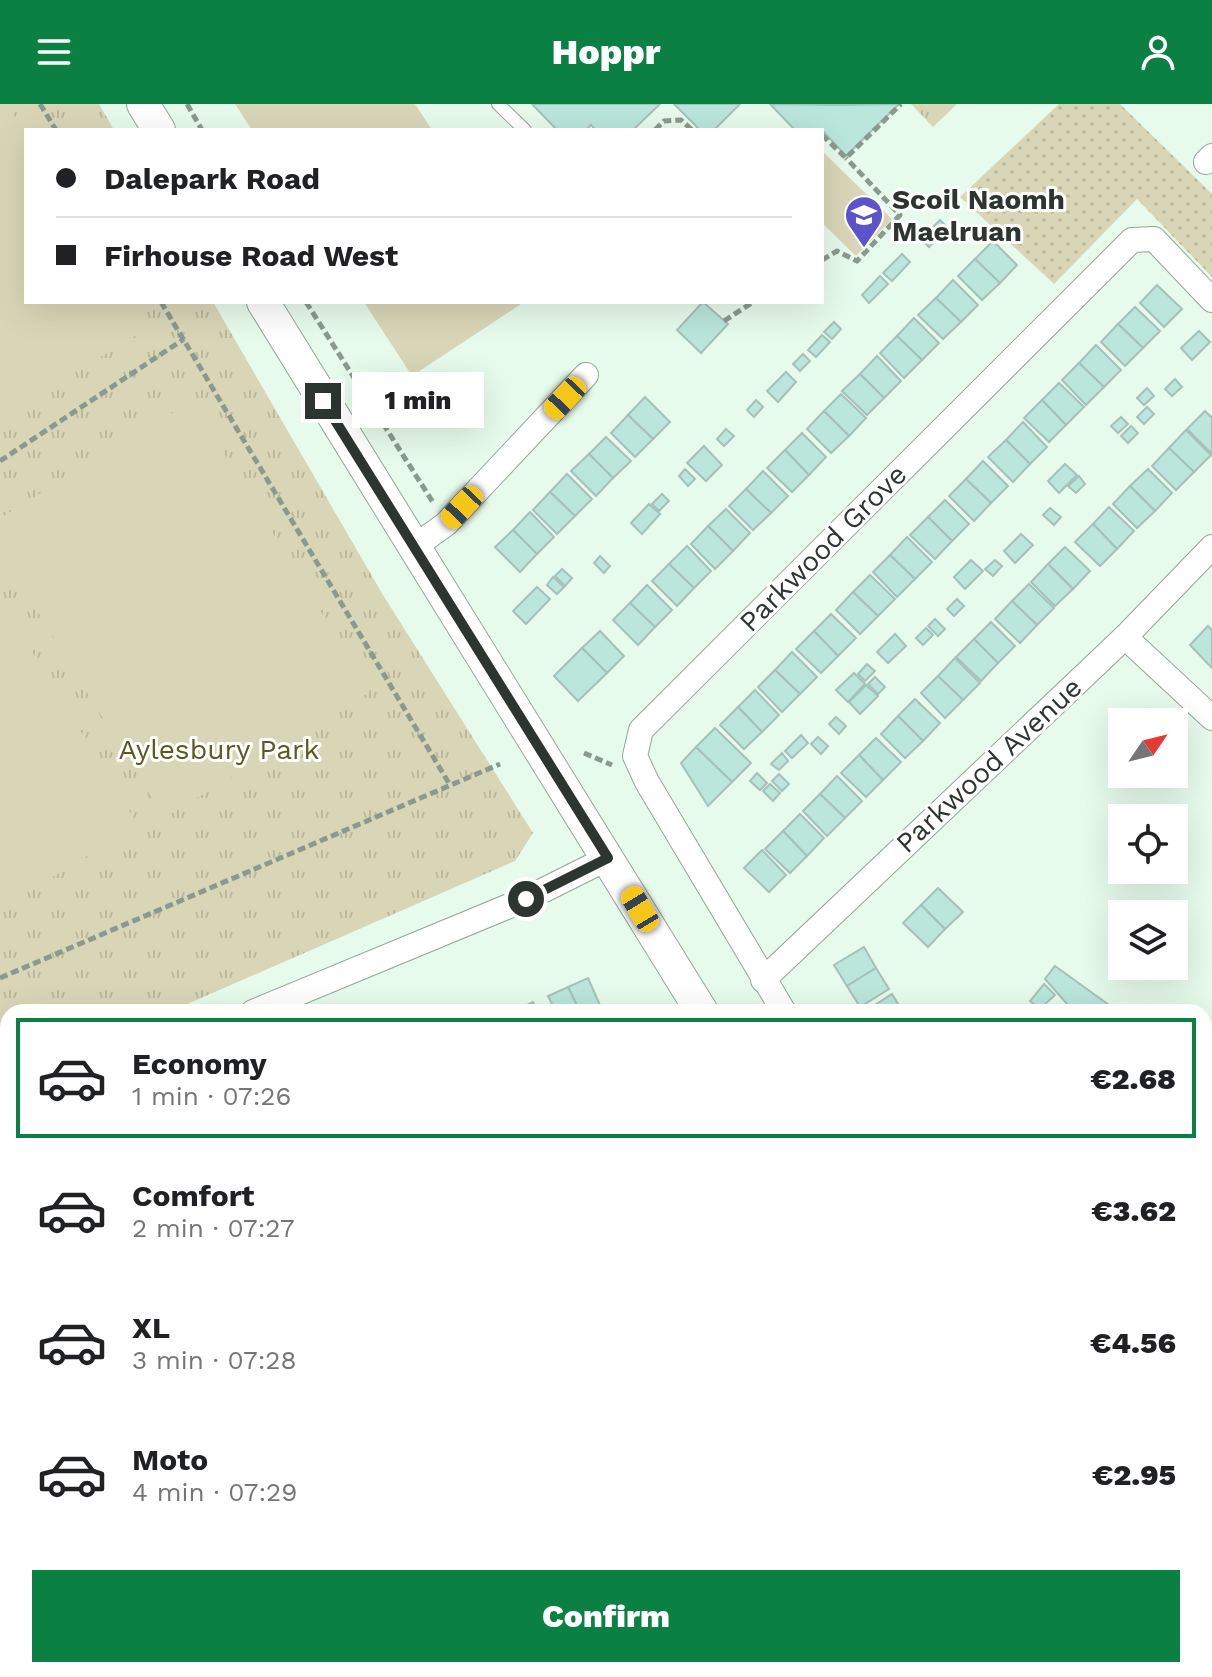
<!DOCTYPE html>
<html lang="en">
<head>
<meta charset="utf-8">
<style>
	body { margin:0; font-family:"Work Sans",sans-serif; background:#f6f6f6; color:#202124; height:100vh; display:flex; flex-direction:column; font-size:30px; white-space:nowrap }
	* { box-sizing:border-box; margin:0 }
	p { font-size:26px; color:#757577 }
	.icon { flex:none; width:44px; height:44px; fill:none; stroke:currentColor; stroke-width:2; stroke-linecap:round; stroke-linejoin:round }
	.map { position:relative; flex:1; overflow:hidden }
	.details { position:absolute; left:0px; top:900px; width:1212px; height:674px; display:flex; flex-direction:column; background:#fff; border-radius:24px 24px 0 0; box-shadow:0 8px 32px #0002 }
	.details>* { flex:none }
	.top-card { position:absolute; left:24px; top:24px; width:800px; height:176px; border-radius:0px; box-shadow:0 8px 32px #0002; display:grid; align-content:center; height:176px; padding:0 32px; background:#fff }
	.needle { width:52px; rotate:55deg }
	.controls { position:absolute; left:1108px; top:604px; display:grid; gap:16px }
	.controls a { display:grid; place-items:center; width:80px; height:80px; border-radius:0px; background:#fff; box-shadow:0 8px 32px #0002; font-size:40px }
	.end { position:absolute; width:36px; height:36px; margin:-18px; border:10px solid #2d3530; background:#fff; box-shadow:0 0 0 4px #fff }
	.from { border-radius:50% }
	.bubble { position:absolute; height:56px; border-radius:0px; background:#fff; box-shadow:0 8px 32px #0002; font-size:26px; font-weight:800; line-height:56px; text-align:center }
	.car { position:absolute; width:24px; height:48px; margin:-24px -12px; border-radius:10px; box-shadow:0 0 6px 2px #0007; background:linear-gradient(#f5c518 24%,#345 0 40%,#f5c518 0 76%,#345 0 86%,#f5c518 0) }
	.top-card b { display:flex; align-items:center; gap:28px; height:76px; font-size:30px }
	.top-card b+b { border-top:2px solid #e0e0e0 }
	.top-card i { width:20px; height:20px; background:#202124 }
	ul { padding:14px 0 0; list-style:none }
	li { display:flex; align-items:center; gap:24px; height:120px; margin:0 16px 12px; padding:0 16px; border:4px solid transparent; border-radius:0px }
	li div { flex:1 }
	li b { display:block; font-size:30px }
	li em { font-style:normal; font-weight:800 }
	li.current { border-color:#0b8043 }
	li>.icon { width:72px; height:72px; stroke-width:1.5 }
	.cta { display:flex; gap:16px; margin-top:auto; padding:16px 32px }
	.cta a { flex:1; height:92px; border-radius:0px; background:#0b8043; color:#fff; font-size:32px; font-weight:800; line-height:92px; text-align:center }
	header { display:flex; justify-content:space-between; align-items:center; height:104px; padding:0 32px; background:#0b8043; color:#fff; font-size:36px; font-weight:800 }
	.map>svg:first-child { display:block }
	.grass { fill:url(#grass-dots) }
	.park { fill:url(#park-tufts) }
	.pitch { fill:#d9d6b8 }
	.building { fill:#bae6dc; stroke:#a6c0ba; stroke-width:2 }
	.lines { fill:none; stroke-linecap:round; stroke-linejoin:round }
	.lane-casing { stroke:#93a698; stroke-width:14 }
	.street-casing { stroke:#93a698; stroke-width:26 }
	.secondary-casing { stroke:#93a698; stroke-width:34 }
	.path { stroke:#8b998f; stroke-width:5; stroke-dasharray:8 4; stroke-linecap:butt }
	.lane { stroke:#fff; stroke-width:12 }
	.street { stroke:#fff; stroke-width:24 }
	.secondary { stroke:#fff; stroke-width:32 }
	.route { stroke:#2d3530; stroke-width:10 }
	.labels { text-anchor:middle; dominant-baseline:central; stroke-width:6; stroke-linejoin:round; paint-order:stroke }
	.poi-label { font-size:28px; font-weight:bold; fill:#2d3530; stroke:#fff; text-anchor:start }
	.street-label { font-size:28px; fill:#2d3530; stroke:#fff }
	.park-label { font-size:28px; fill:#5f581e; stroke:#fff }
</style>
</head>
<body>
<header><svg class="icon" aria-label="menu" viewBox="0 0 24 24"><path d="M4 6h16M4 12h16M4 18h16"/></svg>Hoppr<svg class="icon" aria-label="person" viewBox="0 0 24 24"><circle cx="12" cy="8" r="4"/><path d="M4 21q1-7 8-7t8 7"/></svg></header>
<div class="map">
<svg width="1212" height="1573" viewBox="0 0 1212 1573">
	<defs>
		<pattern id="grass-dots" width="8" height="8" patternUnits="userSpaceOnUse" patternTransform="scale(2)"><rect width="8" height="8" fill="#d9d6b8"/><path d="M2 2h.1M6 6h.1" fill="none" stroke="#bbb89e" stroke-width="1.8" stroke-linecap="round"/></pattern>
		<pattern id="park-tufts" width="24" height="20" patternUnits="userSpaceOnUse" patternTransform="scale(2)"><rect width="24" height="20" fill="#d9d6b8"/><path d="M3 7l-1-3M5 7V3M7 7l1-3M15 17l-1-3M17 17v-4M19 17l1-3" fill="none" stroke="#bbb89e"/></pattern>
	</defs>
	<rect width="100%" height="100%" fill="#e7fbec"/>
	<g class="grass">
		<path d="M 1059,0 L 1120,0 L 1212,90 L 1212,173 L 1137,95 L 1054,180 L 960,93 Z"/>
		<path d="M 1204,1042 L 1212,1045 L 1212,1317 L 1204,1317 Z"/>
		<path d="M 864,1566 L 1158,1566 L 1156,1573 L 856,1573 Z"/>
	</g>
	<g class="park">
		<path d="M 0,0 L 99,0 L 114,26 L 26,26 L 26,198 L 213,198 L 383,491 L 533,729 L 515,757 L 169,908 L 8,908 L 8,976 L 0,979 Z"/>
		<path d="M 911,0 L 957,0 L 933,23 Z"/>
	</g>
	<g class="pitch">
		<path d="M 0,0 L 7,0 L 26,31 L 26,198 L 128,198 L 145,226 L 0,314 Z"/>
		<path d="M 235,0 L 415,0 L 432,26 L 252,26 Z"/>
		<path d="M 823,48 L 892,115 L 856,152 L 822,119 Z"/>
		<path d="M 364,198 L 524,198 L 412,272 Z"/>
		<path d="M 192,297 L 370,588 L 164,714 L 0,446 L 0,414 Z"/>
		<path d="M 0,495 L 138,721 L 0,805 Z"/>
	</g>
	<g class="building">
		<path d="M 532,0 L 660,0 L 633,26 L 596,26 L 591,21 L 586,26 L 557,26 Z"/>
		<path d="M 674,0 L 740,0 L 714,26 L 700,26 Z"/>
		<path d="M 770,0 L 836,1 L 899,0 L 846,52 L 822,26 L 795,26 Z"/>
		<path d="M 940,116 L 948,124 L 929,143 L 921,135 Z"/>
		<path d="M 993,137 L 1017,161 L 1000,179 L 975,155 Z"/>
		<path d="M 902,150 L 910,158 L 892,177 L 883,169 Z"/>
		<path d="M 975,155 L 1000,179 L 982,196 L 958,172 Z"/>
		<path d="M 880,172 L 888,180 L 869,199 L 862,191 Z"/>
		<path d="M 953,176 L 978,201 L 961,218 L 936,194 Z"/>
		<path d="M 1157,181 L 1182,205 L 1164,223 L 1140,199 Z"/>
		<path d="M 936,194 L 961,218 L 943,235 L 918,211 Z"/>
		<path d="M 703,198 L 728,220 L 701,249 L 677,226 Z"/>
		<path d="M 1135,203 L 1160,227 L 1143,244 L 1118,220 Z"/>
		<path d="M 914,214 L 939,239 L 922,256 L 897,232 Z"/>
		<path d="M 834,218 L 841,225 L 832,235 L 824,228 Z"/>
		<path d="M 1118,220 L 1143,244 L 1125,262 L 1101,238 Z"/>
		<path d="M 1199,227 L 1210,238 L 1192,256 L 1181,244 Z"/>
		<path d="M 822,231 L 830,238 L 816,253 L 808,246 Z"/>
		<path d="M 897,232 L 922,256 L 904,274 L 880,249 Z"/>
		<path d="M 1096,241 L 1121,266 L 1104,283 L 1079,259 Z"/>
		<path d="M 803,250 L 810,257 L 800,267 L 793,260 Z"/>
		<path d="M 877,252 L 901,277 L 884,294 L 860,270 Z"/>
		<path d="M 1079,259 L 1104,283 L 1086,301 L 1062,276 Z"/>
		<path d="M 786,268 L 796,278 L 778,298 L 767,287 Z"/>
		<path d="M 860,270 L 884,294 L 867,311 L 842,287 Z"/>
		<path d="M 1175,275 L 1182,283 L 1172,292 L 1165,285 Z"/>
		<path d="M 1059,279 L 1084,303 L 1066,321 L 1042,296 Z"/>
		<path d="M 1147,284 L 1154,292 L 1144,301 L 1137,294 Z"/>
		<path d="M 841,290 L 866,314 L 849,332 L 824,307 Z"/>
		<path d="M 645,293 L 670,318 L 653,335 L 628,311 Z"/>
		<path d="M 756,296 L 763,303 L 754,313 L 747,306 Z"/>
		<path d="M 1042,296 L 1066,321 L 1049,338 L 1024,314 Z"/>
		<path d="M 1147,303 L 1154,310 L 1144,320 L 1137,313 Z"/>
		<path d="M 824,307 L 849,332 L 831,349 L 807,325 Z"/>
		<path d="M 1205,307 L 1212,314 L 1212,350 L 1187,325 Z"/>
		<path d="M 628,311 L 653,335 L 635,353 L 611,329 Z"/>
		<path d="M 1121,313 L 1128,320 L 1118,329 L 1111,322 Z"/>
		<path d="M 1023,318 L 1047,343 L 1030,360 L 1006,336 Z"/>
		<path d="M 1131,322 L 1138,329 L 1128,339 L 1121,332 Z"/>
		<path d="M 726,325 L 734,332 L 724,342 L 717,335 Z"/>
		<path d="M 1186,326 L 1211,351 L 1194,368 L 1169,344 Z"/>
		<path d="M 802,329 L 826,353 L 809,371 L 785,346 Z"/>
		<path d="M 606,333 L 631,357 L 613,374 L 589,350 Z"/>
		<path d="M 1006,336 L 1030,360 L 1013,378 L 988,353 Z"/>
		<path d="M 704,342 L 722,361 L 706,377 L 687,359 Z"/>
		<path d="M 1169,344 L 1194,368 L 1176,386 L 1152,362 Z"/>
		<path d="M 785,346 L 809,371 L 792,388 L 767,364 Z"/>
		<path d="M 589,350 L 613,374 L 596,392 L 571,367 Z"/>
		<path d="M 983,357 L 1008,382 L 991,399 L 966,375 Z"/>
		<path d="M 1065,360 L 1077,371 L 1059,389 L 1048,377 Z"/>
		<path d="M 685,365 L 695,375 L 688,382 L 679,372 Z"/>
		<path d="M 1148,365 L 1172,389 L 1155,407 L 1130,382 Z"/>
		<path d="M 763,367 L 788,392 L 771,409 L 746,385 Z"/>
		<path d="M 567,370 L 592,395 L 575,412 L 550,388 Z"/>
		<path d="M 1079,372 L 1085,380 L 1076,389 L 1068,382 Z"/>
		<path d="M 966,375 L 991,399 L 974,417 L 949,392 Z"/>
		<path d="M 1130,382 L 1155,407 L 1137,424 L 1113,400 Z"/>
		<path d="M 746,385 L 771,409 L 753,426 L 729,402 Z"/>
		<path d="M 550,388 L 575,412 L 557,430 L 533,406 Z"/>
		<path d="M 662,390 L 669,397 L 659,407 L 652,400 Z"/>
		<path d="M 945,396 L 969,420 L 952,437 L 928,413 Z"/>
		<path d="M 649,400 L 660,410 L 642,430 L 631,419 Z"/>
		<path d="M 1109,403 L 1134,427 L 1117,445 L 1093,420 Z"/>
		<path d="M 1050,404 L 1061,413 L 1054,421 L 1043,411 Z"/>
		<path d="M 726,405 L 750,429 L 733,447 L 708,422 Z"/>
		<path d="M 530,408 L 554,433 L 537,450 L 513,426 Z"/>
		<path d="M 928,413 L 952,437 L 935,455 L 910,431 Z"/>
		<path d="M 1093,420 L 1117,445 L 1100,462 L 1075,438 Z"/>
		<path d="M 708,422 L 733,447 L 715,465 L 691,440 Z"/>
		<path d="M 513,426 L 537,450 L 520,468 L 495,443 Z"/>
		<path d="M 1021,430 L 1033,441 L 1015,459 L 1004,447 Z"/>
		<path d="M 907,433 L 932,458 L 915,475 L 890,451 Z"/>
		<path d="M 687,442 L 711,467 L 694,484 L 669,460 Z"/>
		<path d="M 1065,443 L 1090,467 L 1073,485 L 1048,460 Z"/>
		<path d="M 890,451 L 915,475 L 897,493 L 873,468 Z"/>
		<path d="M 600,452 L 610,462 L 604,469 L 594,459 Z"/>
		<path d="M 971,456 L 983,467 L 965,485 L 954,473 Z"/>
		<path d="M 995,456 L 1002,462 L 993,472 L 985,465 Z"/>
		<path d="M 669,460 L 694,484 L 677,502 L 652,477 Z"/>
		<path d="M 1048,460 L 1073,485 L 1055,502 L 1031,478 Z"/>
		<path d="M 562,465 L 572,474 L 565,482 L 555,472 Z"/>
		<path d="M 870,471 L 895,495 L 878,512 L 853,488 Z"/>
		<path d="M 553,473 L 564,483 L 557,490 L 547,481 Z"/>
		<path d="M 1029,480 L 1054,504 L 1037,521 L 1012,497 Z"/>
		<path d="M 647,481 L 672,506 L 655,523 L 630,499 Z"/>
		<path d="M 537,483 L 550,495 L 526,520 L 513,507 Z"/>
		<path d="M 853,488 L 878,512 L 860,530 L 836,506 Z"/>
		<path d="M 957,495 L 964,502 L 954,512 L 947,505 Z"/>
		<path d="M 1012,497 L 1037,521 L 1020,539 L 995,515 Z"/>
		<path d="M 630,499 L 655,523 L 638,541 L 613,516 Z"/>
		<path d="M 831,510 L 856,534 L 838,552 L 814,527 Z"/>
		<path d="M 935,515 L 945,525 L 938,532 L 928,522 Z"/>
		<path d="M 991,518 L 1015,542 L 998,559 L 974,535 Z"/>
		<path d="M 1208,522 L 1212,526 L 1212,564 L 1190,541 Z"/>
		<path d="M 926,524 L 933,531 L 923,541 L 916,534 Z"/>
		<path d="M 600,527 L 624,552 L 607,569 L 582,544 Z"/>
		<path d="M 814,527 L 838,552 L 821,569 L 796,545 Z"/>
		<path d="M 895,530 L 906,542 L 888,559 L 877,548 Z"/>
		<path d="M 974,535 L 998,559 L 981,577 L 956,553 Z"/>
		<path d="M 582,544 L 607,569 L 578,597 L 554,572 Z"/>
		<path d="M 792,548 L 817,573 L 800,590 L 775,566 Z"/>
		<path d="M 955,554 L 980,579 L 963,596 L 938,572 Z"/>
		<path d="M 867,560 L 875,567 L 865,577 L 858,570 Z"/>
		<path d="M 775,566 L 800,590 L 782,608 L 758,583 Z"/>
		<path d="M 854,569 L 865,580 L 848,598 L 836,586 Z"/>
		<path d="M 938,572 L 963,596 L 945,614 L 921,589 Z"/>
		<path d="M 875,573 L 885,583 L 878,590 L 868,580 Z"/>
		<path d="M 866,581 L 878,592 L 860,610 L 849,598 Z"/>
		<path d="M 755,586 L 779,611 L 762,628 L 738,603 Z"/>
		<path d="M 915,595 L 940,619 L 923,637 L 898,612 Z"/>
		<path d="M 738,603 L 762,628 L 744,645 L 720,621 Z"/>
		<path d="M 898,612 L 923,637 L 905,654 L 881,630 Z"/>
		<path d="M 836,613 L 846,622 L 839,630 L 829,620 Z"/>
		<path d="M 715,624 L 751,659 L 732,678 L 696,643 Z"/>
		<path d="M 801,631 L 808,639 L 792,654 L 785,647 Z"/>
		<path d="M 818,633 L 828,642 L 821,650 L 811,640 Z"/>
		<path d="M 876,634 L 901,658 L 883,676 L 859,651 Z"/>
		<path d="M 696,643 L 732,678 L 708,702 L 681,659 Z"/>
		<path d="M 782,649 L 788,657 L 779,666 L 771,660 Z"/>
		<path d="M 859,651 L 883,676 L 866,693 L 841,669 Z"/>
		<path d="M 757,669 L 767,679 L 760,686 L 750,677 Z"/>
		<path d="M 779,670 L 789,680 L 782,687 L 772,677 Z"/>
		<path d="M 837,672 L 862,697 L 845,714 L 820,690 Z"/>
		<path d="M 770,680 L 780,689 L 773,697 L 763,687 Z"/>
		<path d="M 820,690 L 845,714 L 827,732 L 803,707 Z"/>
		<path d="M 800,710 L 824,734 L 807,752 L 783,727 Z"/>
		<path d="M 783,727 L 807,752 L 790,769 L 765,745 Z"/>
		<path d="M 762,746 L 786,771 L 769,788 L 744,764 Z"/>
		<path d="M 938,784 L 963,808 L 945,825 L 921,801 Z"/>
		<path d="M 921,801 L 945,825 L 928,843 L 903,819 Z"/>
		<path d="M 864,843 L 876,864 L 847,882 L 834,861 Z"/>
		<path d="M 1055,862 L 1109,901 L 1104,908 L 1074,908 L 1045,875 Z"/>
		<path d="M 876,864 L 889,885 L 860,903 L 847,882 Z"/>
		<path d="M 588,874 L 603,908 L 580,908 L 568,883 Z"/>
		<path d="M 1044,880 L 1055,891 L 1040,905 L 1030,897 Z"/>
		<path d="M 568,883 L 580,908 L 556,908 L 548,892 Z"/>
		<path d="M 892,890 L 903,908 L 864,908 Z"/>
		<path d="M 533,898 L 538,908 L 514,908 L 514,907 Z"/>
		<path d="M 8,1132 L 8,1171 L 0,1153 L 0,1136 Z"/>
		<path d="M 2,1412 L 8,1426 L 8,1433 L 0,1437 L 0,1413 Z"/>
		<path d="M 8,1451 L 8,1475 L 0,1478 L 0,1454 Z"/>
		<path d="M 8,1475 L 8,1499 L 1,1502 L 0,1478 Z"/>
		<path d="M 35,1566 L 70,1566 L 73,1573 L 31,1573 L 29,1569 Z"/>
		<path d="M 221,1566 L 264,1566 L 265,1568 L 254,1573 L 225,1573 Z"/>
		<path d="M 366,1566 L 403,1566 L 385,1573 L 368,1573 Z"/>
		<path d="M 547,1566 L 573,1566 L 575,1573 L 534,1573 Z"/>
		<path d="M 699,1566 L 719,1566 L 725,1573 L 691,1573 Z"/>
		<path d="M 722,1566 L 750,1566 L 743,1573 L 728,1573 Z"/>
	</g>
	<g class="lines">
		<defs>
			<path id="lane" d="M 498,0 L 525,26"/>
			<g id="street">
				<path d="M 1206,58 L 1212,52"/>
				<path d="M 414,443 L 446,420 L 586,271"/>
				<path d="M 1125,533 L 1212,614"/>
				<path d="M 763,876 L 1125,533 L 1212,443"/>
				<path d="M 253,908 L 526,795 L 608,754"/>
				<path d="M 784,908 L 647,678 L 635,652 L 641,626 L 1132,136 L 1154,135 L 1212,196"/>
				<path d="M 0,1001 L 8,998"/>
				<path d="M 1204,1023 L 1212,1016"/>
				<path d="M 0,1253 L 8,1249"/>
				<path d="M 0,1285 L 8,1303"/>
				<path d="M 130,1566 L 134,1573"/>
				<path d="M 465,1566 L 468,1573"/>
				<path d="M 838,1573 L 846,1566"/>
			</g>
			<g id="secondary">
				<path d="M 143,0 L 159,26"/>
				<path d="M 263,198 L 702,908"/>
				<path d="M 1204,1333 L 1212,1331"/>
				<path d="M 1204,1380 L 1212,1384"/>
				<path d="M 1204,1522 L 1212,1503"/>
				<path d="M 1165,1573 L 1167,1566"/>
			</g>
		</defs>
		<use href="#lane" class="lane-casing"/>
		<use href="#street" class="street-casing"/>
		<use href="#secondary" class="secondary-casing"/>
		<g class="path">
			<path d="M 40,0 L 56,26"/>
			<path d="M 187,0 L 202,26"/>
			<path d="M 655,26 L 664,17 L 681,16 L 692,26"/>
			<path d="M 822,31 L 846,54 L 901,0"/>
			<path d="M 822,156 L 837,147 L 857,157 L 900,111 L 846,54"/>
			<path d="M 161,198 L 450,681"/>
			<path d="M 306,198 L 434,400"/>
			<path d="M 724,217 L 753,198"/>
			<path d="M 0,357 L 184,235"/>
			<path d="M 584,649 L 612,661"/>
			<path d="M 0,874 L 500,660"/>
			<path d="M 1204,1431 L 1212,1428"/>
			<path d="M 1108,1566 L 1113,1573"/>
		</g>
		<use href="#lane" class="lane"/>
		<use href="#street" class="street"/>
		<use href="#secondary" class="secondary"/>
	</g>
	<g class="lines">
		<path class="route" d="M 323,297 L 608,754 L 526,795"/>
	</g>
	<defs>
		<symbol id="school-pin" viewBox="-11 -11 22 30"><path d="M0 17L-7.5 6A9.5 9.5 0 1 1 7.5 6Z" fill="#5d54cc" stroke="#fff"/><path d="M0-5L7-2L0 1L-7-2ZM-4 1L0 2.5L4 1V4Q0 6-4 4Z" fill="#fff"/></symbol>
	</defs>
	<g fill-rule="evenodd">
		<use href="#school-pin" x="842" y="89" width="44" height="60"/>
	</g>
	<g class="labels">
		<g class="poi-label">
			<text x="892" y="95">Scoil Naomh<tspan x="892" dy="32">Maelruan</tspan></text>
		</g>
		<g class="street-label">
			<text transform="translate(823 444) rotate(-45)">Parkwood Grove</text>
			<text transform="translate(989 661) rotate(-43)">Parkwood Avenue</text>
		</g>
		<g class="park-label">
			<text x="219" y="645">Aylesbury Park</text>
		</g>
	</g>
</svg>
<div class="controls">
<a><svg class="needle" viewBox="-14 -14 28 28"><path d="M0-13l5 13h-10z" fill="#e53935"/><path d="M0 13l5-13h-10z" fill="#757577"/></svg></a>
<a><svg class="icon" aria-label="locate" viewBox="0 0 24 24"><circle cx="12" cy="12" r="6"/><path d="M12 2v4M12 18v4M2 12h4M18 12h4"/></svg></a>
<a><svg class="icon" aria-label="layers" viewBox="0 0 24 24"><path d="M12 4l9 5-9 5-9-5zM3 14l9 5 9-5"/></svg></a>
</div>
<i class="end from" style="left:526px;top:795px"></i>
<i class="end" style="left:323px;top:297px"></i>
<div class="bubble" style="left:352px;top:268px;width:132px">1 min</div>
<i class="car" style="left:565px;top:294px;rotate:223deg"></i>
<i class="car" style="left:462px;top:403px;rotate:223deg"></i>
<i class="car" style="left:640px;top:805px;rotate:329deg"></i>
<div class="top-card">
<b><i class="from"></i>Dalepark Road</b>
<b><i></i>Firhouse Road West</b>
</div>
<section class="details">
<ul>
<li class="current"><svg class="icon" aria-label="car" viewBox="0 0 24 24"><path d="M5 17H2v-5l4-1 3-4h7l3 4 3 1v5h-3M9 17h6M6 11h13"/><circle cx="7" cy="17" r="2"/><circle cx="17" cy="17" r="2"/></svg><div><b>Economy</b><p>1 min · 07:26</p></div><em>€2.68</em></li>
<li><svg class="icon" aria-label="car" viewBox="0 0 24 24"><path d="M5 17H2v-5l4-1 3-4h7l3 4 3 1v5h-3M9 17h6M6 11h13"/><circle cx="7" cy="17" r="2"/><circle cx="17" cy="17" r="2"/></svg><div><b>Comfort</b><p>2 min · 07:27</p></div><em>€3.62</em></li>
<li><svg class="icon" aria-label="car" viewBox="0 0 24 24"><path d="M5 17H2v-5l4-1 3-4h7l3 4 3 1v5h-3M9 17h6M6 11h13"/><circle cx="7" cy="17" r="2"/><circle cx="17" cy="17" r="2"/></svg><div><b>XL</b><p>3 min · 07:28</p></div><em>€4.56</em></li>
<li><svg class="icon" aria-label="car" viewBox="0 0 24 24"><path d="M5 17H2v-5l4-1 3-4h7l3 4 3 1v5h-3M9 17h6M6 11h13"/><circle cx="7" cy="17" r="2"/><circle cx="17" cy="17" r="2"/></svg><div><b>Moto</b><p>4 min · 07:29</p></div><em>€2.95</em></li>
</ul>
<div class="cta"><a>Confirm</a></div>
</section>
</div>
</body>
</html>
